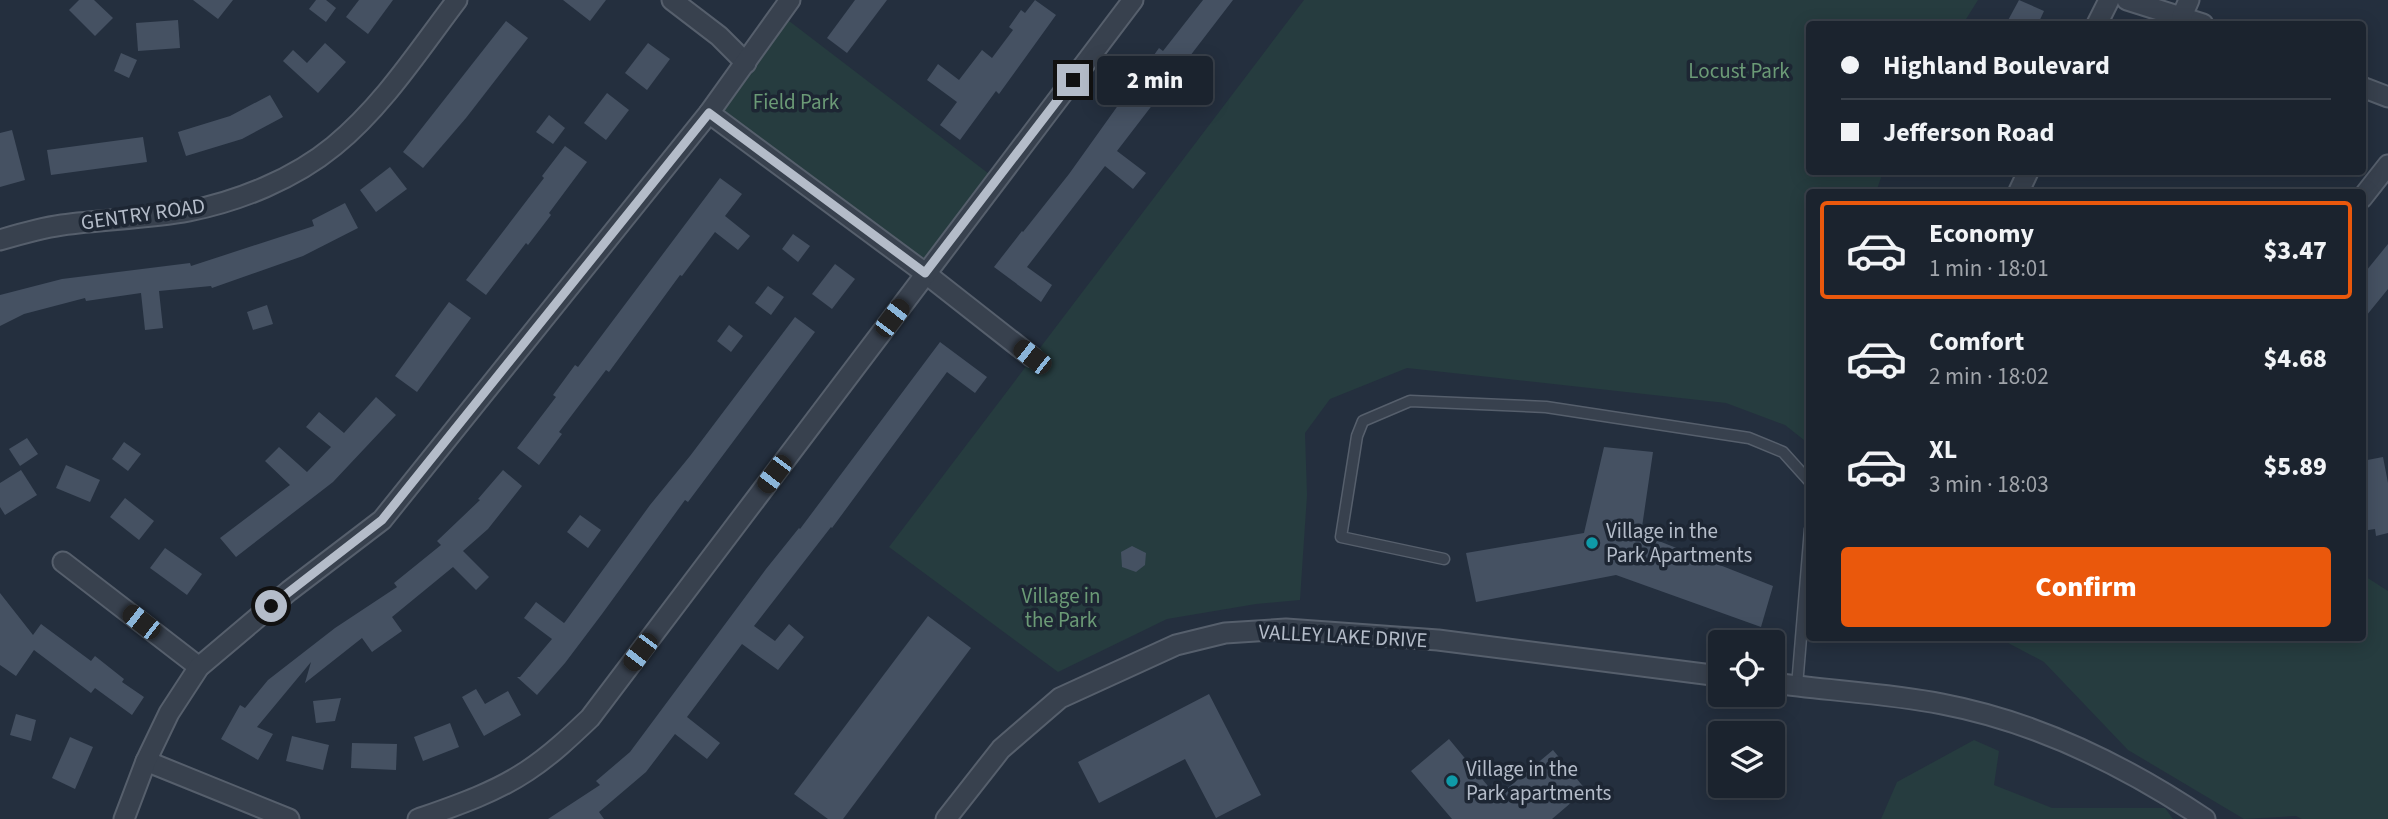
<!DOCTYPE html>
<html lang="en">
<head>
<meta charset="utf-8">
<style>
	body { margin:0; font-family:"Source Sans 3",sans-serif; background:#282f3a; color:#f1f3f6; height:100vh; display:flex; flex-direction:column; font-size:26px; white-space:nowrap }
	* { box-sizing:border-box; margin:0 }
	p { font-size:23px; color:#a0a4aa }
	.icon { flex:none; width:38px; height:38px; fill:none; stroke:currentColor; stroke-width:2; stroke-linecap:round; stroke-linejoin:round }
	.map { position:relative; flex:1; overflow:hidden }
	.drawer { position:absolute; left:1806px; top:189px; width:560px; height:452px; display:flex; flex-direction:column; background:#1b232e; border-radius:7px; box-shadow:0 4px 18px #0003,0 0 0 2px #39404a }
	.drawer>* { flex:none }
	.top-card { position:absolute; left:1806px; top:21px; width:560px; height:154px; border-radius:7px; box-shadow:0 4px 18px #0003,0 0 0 2px #39404a; display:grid; align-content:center; height:154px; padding:0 35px; background:#1b232e }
	.buttons { position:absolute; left:1708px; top:630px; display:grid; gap:14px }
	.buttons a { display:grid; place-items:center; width:77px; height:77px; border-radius:7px; background:#1b232e; box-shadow:0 4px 18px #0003,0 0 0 2px #39404a; font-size:35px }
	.end { position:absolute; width:32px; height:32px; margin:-16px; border:9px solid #b4bcc9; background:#111; box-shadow:0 0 0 4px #111 }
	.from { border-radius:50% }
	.bubble { position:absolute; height:49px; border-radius:7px; background:#1b232e; box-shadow:0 4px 18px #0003,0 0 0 2px #39404a; font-size:23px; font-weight:800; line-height:49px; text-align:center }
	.car { position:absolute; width:21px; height:42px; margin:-21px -10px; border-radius:9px; box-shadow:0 0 5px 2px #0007; background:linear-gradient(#222 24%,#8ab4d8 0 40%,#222 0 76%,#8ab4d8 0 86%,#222 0) }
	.top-card b { display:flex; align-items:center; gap:24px; height:66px; font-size:26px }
	.top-card b+b { border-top:2px solid #39404a }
	.top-card i { width:18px; height:18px; background:#f1f3f6 }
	ul { padding:12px 0 0; list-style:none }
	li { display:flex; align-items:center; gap:21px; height:98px; margin:0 14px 10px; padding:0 21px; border:4px solid transparent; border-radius:7px }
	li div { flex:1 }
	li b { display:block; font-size:26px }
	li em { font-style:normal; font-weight:800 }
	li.active { border-color:#ea580c }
	li>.icon { width:63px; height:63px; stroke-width:1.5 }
	.button { display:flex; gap:14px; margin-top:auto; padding:14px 35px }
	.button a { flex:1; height:80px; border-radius:7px; background:#ea580c; color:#fff; font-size:28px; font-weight:800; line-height:80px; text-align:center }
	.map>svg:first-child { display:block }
	.green { fill:#263c3f }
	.building { fill:#455162 }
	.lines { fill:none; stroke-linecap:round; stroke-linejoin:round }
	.lane-casing { stroke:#565f6c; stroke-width:13 }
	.street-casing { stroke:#565f6c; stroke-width:23 }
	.lane { stroke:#38414e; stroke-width:10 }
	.street { stroke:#38414e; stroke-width:19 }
	.route { stroke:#b4bcc9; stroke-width:9 }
	.culture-dot { fill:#0f9aa8; stroke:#1d2633; stroke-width:2.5 }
	.labels { text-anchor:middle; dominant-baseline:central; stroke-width:7; stroke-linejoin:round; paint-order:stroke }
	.park-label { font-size:21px; fill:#6b9a76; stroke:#1d2633 }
	.street-label { font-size:21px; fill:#b4bcc9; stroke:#1d2633 }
	.poi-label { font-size:21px; fill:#b4bcc9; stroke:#1d2633; text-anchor:start }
</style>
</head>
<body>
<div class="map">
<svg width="2388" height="819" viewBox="0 0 2388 819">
	<rect width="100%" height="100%" fill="#242f3e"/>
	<g class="green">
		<path d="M 1304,0 L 1978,0 L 1963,24 L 1810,24 L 1810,172 L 1883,172 L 1876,192 L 1810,192 L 1809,444 L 1785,425 L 1726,403 L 1407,368 L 1330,399 L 1305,433 L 1307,495 L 1300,600 L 1256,604 L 1167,619 L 1058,672 L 889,547 Z"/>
		<path d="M 780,14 L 997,180 L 925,273 L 709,113 Z"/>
		<path d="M 2363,575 L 2388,591 L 2388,819 L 2302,819 L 2296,816 L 2244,819 L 2128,750 L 2044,662 L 1997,637 L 2362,637 Z"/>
		<path d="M 1974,740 L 1999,751 L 1994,785 L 2052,808 L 2165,808 L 2173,819 L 1881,819 L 1897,782 Z"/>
	</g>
	<g class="building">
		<path d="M 79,0 L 94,0 L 113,18 L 95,36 L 69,10 Z"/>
		<path d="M 193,0 L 233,0 L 218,19 Z"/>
		<path d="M 316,0 L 326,0 L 336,8 L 326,22 L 309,9 Z"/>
		<path d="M 359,0 L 393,0 L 368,34 L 346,17 Z"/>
		<path d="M 563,0 L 606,0 L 590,21 Z"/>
		<path d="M 855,0 L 887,0 L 847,53 L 827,38 Z"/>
		<path d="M 1035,0 L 1056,15 L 999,94 L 996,91 L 960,140 L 940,125 L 957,102 L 927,80 L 938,64 L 959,80 L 982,50 L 992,58 L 1013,30 L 1009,27 L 1021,10 L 1025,13 Z"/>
		<path d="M 1203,0 L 1233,0 L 1117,151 L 1146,173 L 1133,189 L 1105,166 L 1027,267 L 1052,285 L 1041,302 L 994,267 L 1022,231 L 1023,232 L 1069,174 L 1159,48 L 1163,51 Z"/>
		<path d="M 2019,0 L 2044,11 L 2038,24 L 2006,24 Z"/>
		<path d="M 178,20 L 180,48 L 138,51 L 136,23 Z"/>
		<path d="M 506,21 L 528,38 L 466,118 L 423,168 L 403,152 Z"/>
		<path d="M 325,43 L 346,62 L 318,93 L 283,61 L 293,50 L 307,63 Z"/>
		<path d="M 648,43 L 670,59 L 647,90 L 625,73 Z"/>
		<path d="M 121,53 L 137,60 L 129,78 L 114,71 Z"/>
		<path d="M 607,93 L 629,110 L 606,140 L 584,123 Z"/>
		<path d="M 270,95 L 283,117 L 242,139 L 186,156 L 178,132 L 230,116 Z"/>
		<path d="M 549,115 L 565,128 L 553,144 L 536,132 Z"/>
		<path d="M 12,130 L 25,180 L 0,187 L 0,133 Z"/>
		<path d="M 143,137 L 147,162 L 51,175 L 47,150 Z"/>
		<path d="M 565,146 L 587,162 L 549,213 L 551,215 L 528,245 L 526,243 L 486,295 L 466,280 L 544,178 L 542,176 Z"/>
		<path d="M 390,167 L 407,189 L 376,212 L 360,190 Z"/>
		<path d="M 720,178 L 742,194 L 725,216 L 750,236 L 738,250 L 715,232 L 682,276 L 680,275 L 609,372 L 606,370 L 559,432 L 562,434 L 539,465 L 517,448 L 556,397 L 553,395 L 575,365 L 578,367 Z"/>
		<path d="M 345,203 L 358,228 L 303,256 L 212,288 L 211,286 L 159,291 L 163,328 L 145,330 L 141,293 L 86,301 L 85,298 L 24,314 L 0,326 L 0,295 L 62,279 L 190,263 L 191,266 L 314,226 L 312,220 Z"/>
		<path d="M 793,234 L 810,246 L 798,262 L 782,249 Z"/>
		<path d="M 2388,244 L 2388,289 L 2362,321 L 2362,276 Z"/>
		<path d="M 835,264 L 855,279 L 832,309 L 812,294 Z"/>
		<path d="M 768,286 L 784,297 L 771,315 L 755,303 Z"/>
		<path d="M 449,302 L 471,318 L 417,392 L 395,376 Z"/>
		<path d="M 267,305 L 273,324 L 253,330 L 247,312 Z"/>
		<path d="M 795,317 L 815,332 L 688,502 L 685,500 L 602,614 L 565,663 L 537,695 L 517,677 L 520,677 L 552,639 L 524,618 L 536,602 L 564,623 L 565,622 L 650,505 L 690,456 Z"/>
		<path d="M 729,325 L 743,336 L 731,352 L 717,341 Z"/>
		<path d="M 940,342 L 987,377 L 975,393 L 947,372 L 832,528 L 831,527 L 754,626 L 775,641 L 789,624 L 804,637 L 778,670 L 742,644 L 687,717 L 720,743 L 707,759 L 675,734 L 646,772 L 599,812 L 604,819 L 548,819 L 600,785 L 596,781 L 630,752 L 766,569 L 799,528 L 800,529 Z"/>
		<path d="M 376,397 L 396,415 L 333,482 L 236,557 L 220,538 L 290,485 L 265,461 L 279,447 L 307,472 L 331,447 L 306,427 L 319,412 L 344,433 Z"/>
		<path d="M 27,438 L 38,454 L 20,466 L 9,449 Z"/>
		<path d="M 124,442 L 141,454 L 128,471 L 112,459 Z"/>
		<path d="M 1604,447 L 1653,452 L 1641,534 L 1773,586 L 1761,627 L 1616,575 L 1476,602 L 1466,553 L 1584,533 Z"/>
		<path d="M 2383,457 L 2388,483 L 2388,533 L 2376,536 L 2375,529 L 2362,531 L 2362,461 Z"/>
		<path d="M 66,465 L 100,480 L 90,502 L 56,488 Z"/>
		<path d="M 21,470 L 37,495 L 5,515 L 0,507 L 0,483 Z"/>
		<path d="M 503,470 L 522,486 L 488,529 L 463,551 L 489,577 L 476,590 L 453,567 L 392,617 L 402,631 L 372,652 L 362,638 L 305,683 L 311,662 L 257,727 L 273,734 L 258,760 L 221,739 L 240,705 L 245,708 L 268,680 L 335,628 L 397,587 L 394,583 L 441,545 L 437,541 L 480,500 L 478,499 Z"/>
		<path d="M 125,498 L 154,521 L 139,540 L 110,517 Z"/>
		<path d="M 580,515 L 601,530 L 588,548 L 567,532 Z"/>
		<path d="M 1132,546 L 1146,553 L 1145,565 L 1136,572 L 1122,567 L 1121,552 Z"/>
		<path d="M 165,548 L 202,574 L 187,595 L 150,568 Z"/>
		<path d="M 0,593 L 33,635 L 41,624 L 91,661 L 95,656 L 124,679 L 122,682 L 144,697 L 132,715 L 95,688 L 91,693 L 34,650 L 16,676 L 0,665 Z"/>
		<path d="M 928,616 L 971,648 L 843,819 L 828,819 L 794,794 Z"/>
		<path d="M 476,689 L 485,704 L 508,691 L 521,715 L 484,736 L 462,697 Z"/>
		<path d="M 1209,694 L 1261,795 L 1216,818 L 1185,759 L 1099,803 L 1078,762 Z"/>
		<path d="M 341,698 L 335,721 L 316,723 L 313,701 Z"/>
		<path d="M 16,714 L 36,720 L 31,741 L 10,735 Z"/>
		<path d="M 450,723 L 459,747 L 423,761 L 414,737 Z"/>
		<path d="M 292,736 L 329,745 L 323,770 L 286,761 Z"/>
		<path d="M 70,737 L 93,747 L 75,789 L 52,778 Z"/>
		<path d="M 1449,739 L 1497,797 L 1553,750 L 1586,790 L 1552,819 L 1452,819 L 1411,771 Z"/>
		<path d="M 352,743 L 397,744 L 396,770 L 351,768 Z"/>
	</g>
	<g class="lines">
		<defs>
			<g id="lane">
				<path d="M 1444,559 L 1341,537 L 1357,436 L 1363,421 L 1410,401 L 1546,407 L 1749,438 L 1783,452 L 1810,482"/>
				<path d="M 1797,686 L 1810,529"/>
			</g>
			<g id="street">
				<path d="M 672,0 L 719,36 L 746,63"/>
				<path d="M 2127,0 L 2203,24"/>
				<path d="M 2182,16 L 2189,0"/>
				<path d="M 2097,24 L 2109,0"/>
				<path d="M 2362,87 L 2388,97"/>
				<path d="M 709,113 L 925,273 L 1032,357"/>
				<path d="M 2019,191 L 2028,172"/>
				<path d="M 2362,198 L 2388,165"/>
				<path d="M 0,240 C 20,234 41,228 62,225 C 104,219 147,219 189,211 C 239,201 294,179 334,146 C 383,106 419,50 457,0"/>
				<path d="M 63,562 L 199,667"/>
				<path d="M 1773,683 C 1829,691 1887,693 1942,704 C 2037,722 2126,766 2205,819"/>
				<path d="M 146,761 L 289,819"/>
				<path d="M 124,819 L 146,761 L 169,713 L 199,667 L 289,591 L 382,520 L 709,113 L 790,0"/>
				<path d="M 418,819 C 455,806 494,793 527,771 C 550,756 570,737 590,718 L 1133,0"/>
				<path d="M 946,819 L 1001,749 L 1060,698 L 1176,645 L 1225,633 L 1286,629 L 1438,640 L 1720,676"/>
			</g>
		</defs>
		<use href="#lane" class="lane-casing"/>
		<use href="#street" class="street-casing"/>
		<use href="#lane" class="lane"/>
		<use href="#street" class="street"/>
	</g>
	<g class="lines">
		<path class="route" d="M 271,606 L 382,520 L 709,113 L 925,273 L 1073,80"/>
	</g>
	<g class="culture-dot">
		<circle cx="1592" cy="543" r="7"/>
		<circle cx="1452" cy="781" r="7"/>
	</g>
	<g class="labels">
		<g class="park-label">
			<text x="1739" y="71">Locust Park</text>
			<text x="796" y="102">Field Park</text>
			<text x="1061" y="596">Village in<tspan x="1061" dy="24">the Park</tspan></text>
		</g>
		<g class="street-label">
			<text transform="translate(143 214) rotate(-8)">GENTRY ROAD</text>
			<text transform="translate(1343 636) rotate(3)">VALLEY LAKE DRIVE</text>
		</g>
		<g class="poi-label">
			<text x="1606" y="531">Village in the<tspan x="1606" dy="24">Park Apartments</tspan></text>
			<text x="1466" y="769">Village in the<tspan x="1466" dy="24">Park apartments</tspan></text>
		</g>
	</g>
</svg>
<div class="buttons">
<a><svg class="icon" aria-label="locate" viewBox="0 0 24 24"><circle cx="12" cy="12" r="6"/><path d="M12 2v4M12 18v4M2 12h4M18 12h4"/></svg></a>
<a><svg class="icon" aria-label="layers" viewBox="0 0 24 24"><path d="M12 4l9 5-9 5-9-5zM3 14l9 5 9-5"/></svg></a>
</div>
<i class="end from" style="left:271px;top:606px"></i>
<i class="end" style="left:1073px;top:80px"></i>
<div class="bubble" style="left:1097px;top:56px;width:116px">2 min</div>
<i class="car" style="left:892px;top:318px;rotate:37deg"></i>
<i class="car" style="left:1032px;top:357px;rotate:308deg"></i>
<i class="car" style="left:774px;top:474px;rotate:217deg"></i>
<i class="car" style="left:141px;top:622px;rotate:308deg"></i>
<i class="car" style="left:640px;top:652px;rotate:217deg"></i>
<div class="top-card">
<b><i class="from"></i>Highland Boulevard</b>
<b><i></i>Jefferson Road</b>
</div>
<section class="drawer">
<ul>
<li class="active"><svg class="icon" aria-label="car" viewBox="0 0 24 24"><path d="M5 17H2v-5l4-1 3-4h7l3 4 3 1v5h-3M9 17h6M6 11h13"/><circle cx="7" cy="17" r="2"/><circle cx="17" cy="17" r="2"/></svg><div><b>Economy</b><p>1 min · 18:01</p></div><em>$3.47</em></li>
<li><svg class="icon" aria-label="car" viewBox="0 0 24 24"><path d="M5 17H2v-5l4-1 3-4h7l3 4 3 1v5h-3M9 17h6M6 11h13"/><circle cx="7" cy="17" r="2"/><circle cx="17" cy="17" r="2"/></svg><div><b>Comfort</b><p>2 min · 18:02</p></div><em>$4.68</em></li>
<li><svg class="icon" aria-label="car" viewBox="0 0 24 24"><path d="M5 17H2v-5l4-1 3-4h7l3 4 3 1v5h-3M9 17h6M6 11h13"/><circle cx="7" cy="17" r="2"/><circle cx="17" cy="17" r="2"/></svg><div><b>XL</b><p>3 min · 18:03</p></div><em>$5.89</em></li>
</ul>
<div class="button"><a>Confirm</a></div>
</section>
</div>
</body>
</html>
